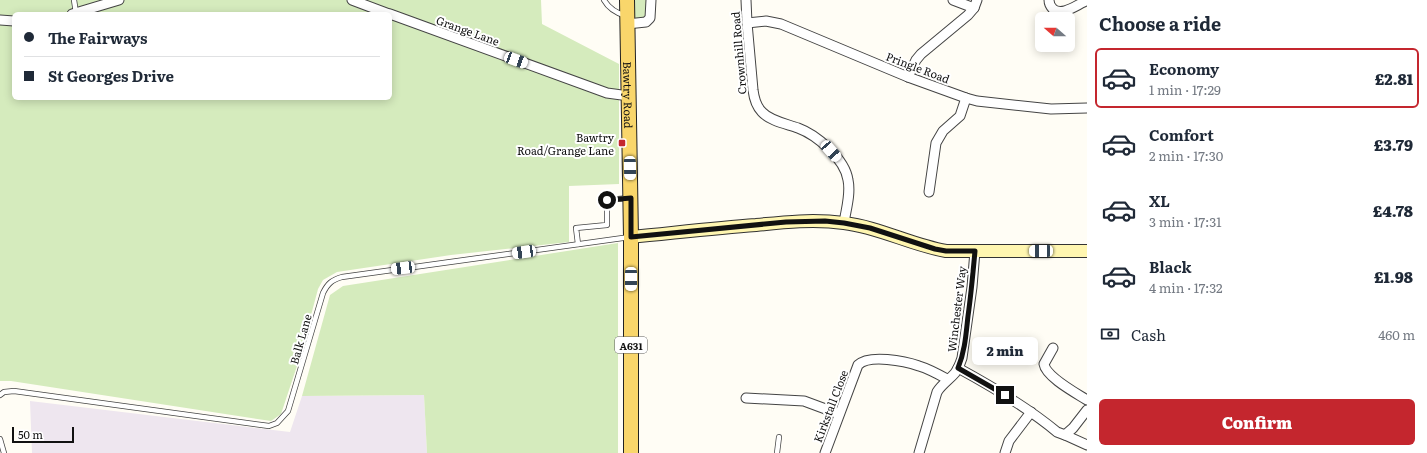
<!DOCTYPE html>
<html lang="en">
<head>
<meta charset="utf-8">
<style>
	body { margin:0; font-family:Literata,serif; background:#f6f6f7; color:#1f2937; height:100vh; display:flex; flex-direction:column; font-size:15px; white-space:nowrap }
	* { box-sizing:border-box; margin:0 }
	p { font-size:13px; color:#747a83 }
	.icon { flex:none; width:22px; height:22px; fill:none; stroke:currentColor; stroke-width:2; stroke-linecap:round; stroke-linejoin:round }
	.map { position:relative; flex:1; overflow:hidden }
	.side { display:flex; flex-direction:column; background:#fff; width:340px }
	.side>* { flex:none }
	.banner { position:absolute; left:12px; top:12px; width:380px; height:88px; border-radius:6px; box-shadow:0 2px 10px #0003; display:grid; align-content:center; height:88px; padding:0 12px; background:#fff }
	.needle { width:26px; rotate:290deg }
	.controls { position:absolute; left:1035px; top:12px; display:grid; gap:8px }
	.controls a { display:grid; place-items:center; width:40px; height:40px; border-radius:6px; background:#fff; box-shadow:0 2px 10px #0003; font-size:20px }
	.scale { position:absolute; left:12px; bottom:10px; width:62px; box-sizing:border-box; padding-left:4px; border:2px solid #111; border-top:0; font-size:11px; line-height:14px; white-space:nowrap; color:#111; -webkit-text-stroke:3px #fff; paint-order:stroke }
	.end { position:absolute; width:18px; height:18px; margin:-9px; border:5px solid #111; background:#fff; box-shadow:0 0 0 2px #fff }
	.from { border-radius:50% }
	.bubble { position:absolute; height:28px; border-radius:6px; background:#fff; box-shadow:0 2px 10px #0003; font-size:13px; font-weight:800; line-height:28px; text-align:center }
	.car { position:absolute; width:12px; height:24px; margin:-12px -6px; border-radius:5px; box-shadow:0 0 3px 1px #0007; background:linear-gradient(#fff 24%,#345 0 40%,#fff 0 76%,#345 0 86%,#fff 0) }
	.banner b { display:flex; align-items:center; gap:14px; height:38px; font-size:15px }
	.banner b+b { border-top:1px solid #e0e1e3 }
	.banner i { width:10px; height:10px; background:#1f2937 }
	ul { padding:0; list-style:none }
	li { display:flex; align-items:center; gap:12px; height:60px; margin:0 8px 6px; padding:0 4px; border:2px solid transparent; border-radius:6px }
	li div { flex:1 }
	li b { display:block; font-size:15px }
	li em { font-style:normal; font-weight:800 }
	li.selected { border-color:#c4262e }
	li>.icon { width:36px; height:36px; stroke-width:1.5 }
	h2 { padding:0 12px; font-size:18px; line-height:48px }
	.pay { display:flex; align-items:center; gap:10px; height:44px; padding:0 12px; font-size:15px }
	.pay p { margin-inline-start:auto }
	.action { display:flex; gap:8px; margin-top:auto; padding:8px 12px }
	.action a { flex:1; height:46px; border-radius:6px; background:#c4262e; color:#fff; font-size:16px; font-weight:800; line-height:46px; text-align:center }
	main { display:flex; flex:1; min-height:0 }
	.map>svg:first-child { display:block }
	.industrial { fill:#eee6ef }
	.green { fill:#d5ebbd; fill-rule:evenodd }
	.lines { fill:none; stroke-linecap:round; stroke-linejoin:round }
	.service-casing { stroke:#444; stroke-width:6 }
	.minor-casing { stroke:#444; stroke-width:11 }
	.secondary-casing { stroke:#333; stroke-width:14 }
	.primary-casing { stroke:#222; stroke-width:16 }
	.service { stroke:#fff; stroke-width:4.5 }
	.minor { stroke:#fff; stroke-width:9 }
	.secondary { stroke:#fff6b0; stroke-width:12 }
	.primary { stroke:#f9d66b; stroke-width:14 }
	.route { stroke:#111; stroke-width:5 }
	.poi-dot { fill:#c4262e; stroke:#fff; stroke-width:1.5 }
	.labels { text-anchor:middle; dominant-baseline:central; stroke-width:4; stroke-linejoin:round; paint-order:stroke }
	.shield { fill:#fff; stroke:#585858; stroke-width:1 }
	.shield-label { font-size:10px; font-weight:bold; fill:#111 }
	.street-label { font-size:11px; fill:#111; stroke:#fff }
	.poi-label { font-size:11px; fill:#111; stroke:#fff; text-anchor:end }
</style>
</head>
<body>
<main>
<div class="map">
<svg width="1087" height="453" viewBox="0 0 1087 453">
	<rect width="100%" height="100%" fill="#fffdf5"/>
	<path class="industrial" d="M 424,395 L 427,453 L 32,453 L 30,401 L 290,432 L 302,396 Z"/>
	<g class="green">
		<path d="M 0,0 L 541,0 L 542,24 L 619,64 L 619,184 L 569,186 L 569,242 L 451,255 L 337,272 L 323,280 L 318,289 L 299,360 L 281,414 L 271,421 L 11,381 L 0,381 ZM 14,14 L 390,14 L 390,98 L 14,98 Z"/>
		<path d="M 634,0 L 647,0 L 647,12 L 645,18 L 637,21 L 635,17 Z"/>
		<path d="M 618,243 L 618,453 L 427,453 L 424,395 L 302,396 L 330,295 L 343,286 Z"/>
	</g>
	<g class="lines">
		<defs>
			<g id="service">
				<path d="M 74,0 L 76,13"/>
				<path d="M 604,0 C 609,9 616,13 626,16"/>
				<path d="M 578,244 L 576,228 L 607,225 L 607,200 L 629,198"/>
				<path d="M 0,395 L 4,392 L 14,391 L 269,426 L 277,423 L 288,411 L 323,293 C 328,283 332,280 342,277 L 630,237"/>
				<path d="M 0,439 L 4,453"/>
				<path d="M 777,453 L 779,437"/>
			</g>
			<g id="minor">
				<path d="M 352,0 L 389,14"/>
				<path d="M 746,0 L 747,23 L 753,90 C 754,98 756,106 762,112 C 770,121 787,124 798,128 C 817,135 845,159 848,180 C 851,194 846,209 844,223"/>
				<path d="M 953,0 L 974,8"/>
				<path d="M 1049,0 C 1049,4 1050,6 1053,9 C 1062,16 1075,6 1084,2"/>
				<path d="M 72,14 L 119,0"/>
				<path d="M 390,14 L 607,93 L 629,96"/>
				<path d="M 0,20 L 14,21"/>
				<path d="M 747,23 L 766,21 L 781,24 L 908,77 L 966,98 L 977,101 L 1051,109 L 1087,108"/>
				<path d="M 627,24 L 646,22 L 650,18 L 651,0"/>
				<path d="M 908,77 L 916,60 L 921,54 L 968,15 L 974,8 L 977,0"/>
				<path d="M 929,192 L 936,143 L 943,131 L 960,116 L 966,98"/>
				<path d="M 1053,348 L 1044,364 C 1046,377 1076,393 1087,400"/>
				<path d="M 958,368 C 993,387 1027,407 1057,432 L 1065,435 L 1073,428 L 1087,410"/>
				<path d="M 746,398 L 804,401 L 839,414"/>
				<path d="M 1065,435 L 1087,445"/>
				<path d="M 825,453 L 858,365 C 869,354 905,361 919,366 C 929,369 938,374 947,379"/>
				<path d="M 919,453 L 937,392 C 942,384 949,380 955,373 C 958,369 960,364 962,358 L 972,287 L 975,251"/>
				<path d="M 1005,453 L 1009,441 L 1031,412"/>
			</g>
			<path id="secondary" d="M 631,237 C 673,233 714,228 756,225 C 785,222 814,219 844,223 C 879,227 911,245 946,251 L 1087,251"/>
			<g id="primary">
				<path id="s1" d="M 627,0 L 631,237 L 631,453"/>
			</g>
		</defs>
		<use href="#service" class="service-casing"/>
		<use href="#minor" class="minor-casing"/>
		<use href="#secondary" class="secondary-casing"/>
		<use href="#primary" class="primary-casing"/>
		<use href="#service" class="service"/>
		<use href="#minor" class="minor"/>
		<use href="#secondary" class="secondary"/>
		<use href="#primary" class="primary"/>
	</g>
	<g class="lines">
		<path class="route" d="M 607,200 L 631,198 L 631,237 L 786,222 L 825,221 L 844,223 L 870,228 L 935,249 L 946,251 L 975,251 C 973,273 971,295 968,316 C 966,334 965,351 958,368 L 1005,395"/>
	</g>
	<rect class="poi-dot" x="618" y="139" width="8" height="8" rx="2"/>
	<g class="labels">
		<rect class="shield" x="615" y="337" width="32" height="16" rx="3"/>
		<g class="shield-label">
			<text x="631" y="345">A631</text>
		</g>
		<g class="street-label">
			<text transform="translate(468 30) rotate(20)">Grange Lane</text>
			<text transform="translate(738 53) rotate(-95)">Crownhill Road</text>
			<text transform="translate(918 67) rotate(21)">Pringle Road</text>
			<text stroke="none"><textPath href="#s1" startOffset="95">Bawtry Road</textPath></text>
			<text transform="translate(956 309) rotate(-83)">Winchester Way</text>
			<text transform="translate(300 339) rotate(-74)">Balk Lane</text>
			<text transform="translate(830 406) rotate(-69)">Kirkstall Close</text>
		</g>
		<g class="poi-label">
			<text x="614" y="137">Bawtry<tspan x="614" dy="13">Road/Grange Lane</tspan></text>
		</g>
	</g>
</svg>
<div class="controls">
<a><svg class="needle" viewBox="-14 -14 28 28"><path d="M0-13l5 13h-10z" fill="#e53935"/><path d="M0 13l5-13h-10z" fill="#747a83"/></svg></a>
</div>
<div class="scale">50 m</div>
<i class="end from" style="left:607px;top:200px"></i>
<i class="end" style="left:1005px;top:395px"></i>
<div class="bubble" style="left:972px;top:337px;width:66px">2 min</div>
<i class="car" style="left:516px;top:60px;rotate:110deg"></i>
<i class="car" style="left:831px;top:151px;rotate:138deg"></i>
<i class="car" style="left:630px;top:168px;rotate:179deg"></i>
<i class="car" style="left:1041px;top:251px;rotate:270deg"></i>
<i class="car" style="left:524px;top:252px;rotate:262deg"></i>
<i class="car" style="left:403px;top:268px;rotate:263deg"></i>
<i class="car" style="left:631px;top:279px;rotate:180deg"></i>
<div class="banner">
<b><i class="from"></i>The Fairways</b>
<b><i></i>St Georges Drive</b>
</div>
</div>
<section class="side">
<h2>Choose a ride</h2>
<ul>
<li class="selected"><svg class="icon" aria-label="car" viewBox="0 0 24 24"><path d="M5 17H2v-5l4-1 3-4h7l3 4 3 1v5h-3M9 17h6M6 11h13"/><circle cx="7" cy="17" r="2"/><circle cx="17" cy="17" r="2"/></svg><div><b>Economy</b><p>1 min · 17:29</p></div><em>£2.81</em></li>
<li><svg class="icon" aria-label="car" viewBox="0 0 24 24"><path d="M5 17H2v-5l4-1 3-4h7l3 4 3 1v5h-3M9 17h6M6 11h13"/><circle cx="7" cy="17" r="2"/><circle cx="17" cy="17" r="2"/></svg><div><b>Comfort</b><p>2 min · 17:30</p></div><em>£3.79</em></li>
<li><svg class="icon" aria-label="car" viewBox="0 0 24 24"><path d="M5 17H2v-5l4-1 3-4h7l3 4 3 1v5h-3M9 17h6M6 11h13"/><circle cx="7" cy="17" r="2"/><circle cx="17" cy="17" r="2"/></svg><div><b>XL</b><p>3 min · 17:31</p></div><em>£4.78</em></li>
<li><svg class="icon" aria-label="car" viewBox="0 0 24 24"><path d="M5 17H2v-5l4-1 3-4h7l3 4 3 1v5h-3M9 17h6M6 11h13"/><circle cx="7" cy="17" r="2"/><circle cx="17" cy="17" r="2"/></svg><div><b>Black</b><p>4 min · 17:32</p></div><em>£1.98</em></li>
</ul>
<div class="pay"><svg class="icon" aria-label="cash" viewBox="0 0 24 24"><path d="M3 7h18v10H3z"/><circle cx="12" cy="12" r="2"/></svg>Cash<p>460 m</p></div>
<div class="action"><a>Confirm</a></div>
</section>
</main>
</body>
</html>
